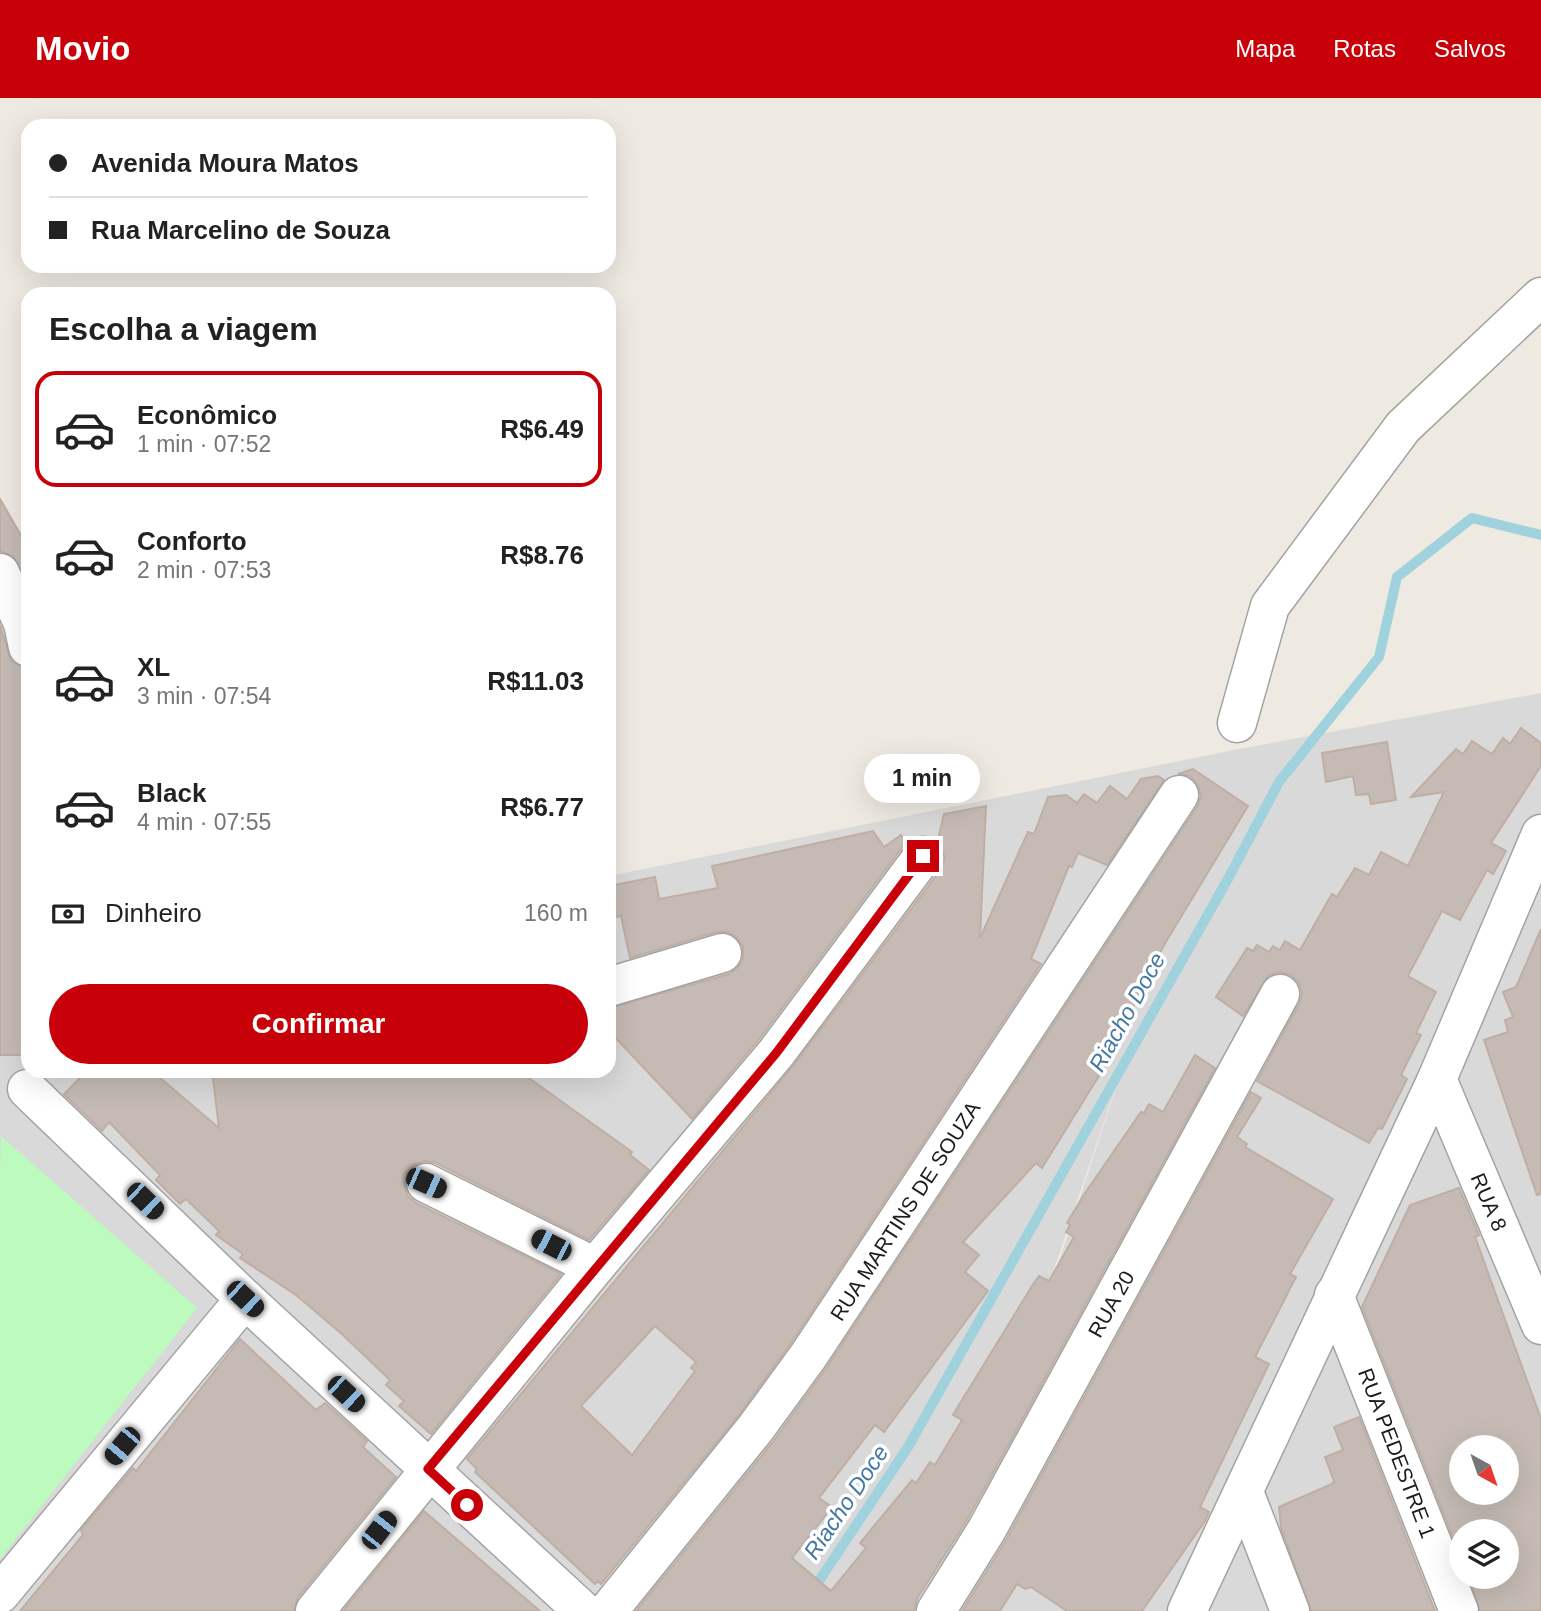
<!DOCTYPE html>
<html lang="pt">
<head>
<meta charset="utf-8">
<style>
	body { margin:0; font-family:Arial,sans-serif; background:#f6f6f6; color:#222; height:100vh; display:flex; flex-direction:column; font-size:26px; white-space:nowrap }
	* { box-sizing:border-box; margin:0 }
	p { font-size:23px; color:#767676 }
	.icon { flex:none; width:38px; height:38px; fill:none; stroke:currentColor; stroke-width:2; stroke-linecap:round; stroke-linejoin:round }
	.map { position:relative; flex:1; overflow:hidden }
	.side { position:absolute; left:21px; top:189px; width:595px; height:791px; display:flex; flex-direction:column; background:#fff; border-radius:21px; box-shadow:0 7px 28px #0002 }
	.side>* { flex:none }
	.top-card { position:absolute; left:21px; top:21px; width:595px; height:154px; border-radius:21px; box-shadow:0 7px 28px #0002; display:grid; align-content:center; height:154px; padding:0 28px; background:#fff }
	.needle { width:46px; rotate:140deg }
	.buttons { position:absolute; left:1449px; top:1337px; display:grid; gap:14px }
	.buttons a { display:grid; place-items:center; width:70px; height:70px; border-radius:50%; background:#fff; box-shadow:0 7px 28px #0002; font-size:35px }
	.end { position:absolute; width:32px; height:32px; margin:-16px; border:9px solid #c80009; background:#fff; box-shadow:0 0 0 4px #fff }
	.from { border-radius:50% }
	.bubble { position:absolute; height:49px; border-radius:24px; background:#fff; box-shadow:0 7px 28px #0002; font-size:23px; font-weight:700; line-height:49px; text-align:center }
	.car { position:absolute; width:21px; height:42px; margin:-21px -10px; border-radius:9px; box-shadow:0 0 5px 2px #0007; background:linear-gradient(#222 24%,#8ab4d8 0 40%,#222 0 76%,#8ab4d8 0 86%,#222 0) }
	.top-card b { display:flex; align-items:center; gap:24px; height:66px; font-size:26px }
	.top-card b+b { border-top:2px solid #e0e0e0 }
	.top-card i { width:18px; height:18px; background:#222 }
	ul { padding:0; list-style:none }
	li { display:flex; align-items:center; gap:21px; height:116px; margin:0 14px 10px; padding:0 14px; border:4px solid transparent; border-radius:21px }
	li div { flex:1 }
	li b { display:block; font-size:26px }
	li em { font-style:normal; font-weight:700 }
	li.current { border-color:#c80009 }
	li>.icon { width:63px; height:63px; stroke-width:1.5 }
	h2 { padding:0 28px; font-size:32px; line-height:84px }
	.pay { display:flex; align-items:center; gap:18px; height:77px; padding:0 28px; font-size:26px }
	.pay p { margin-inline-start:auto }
	.action { display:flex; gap:14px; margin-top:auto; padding:14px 28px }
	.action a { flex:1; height:80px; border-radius:42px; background:#c80009; color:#fff; font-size:28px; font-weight:700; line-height:80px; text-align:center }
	header { display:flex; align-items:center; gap:42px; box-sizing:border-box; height:98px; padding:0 35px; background:#c80009; color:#fff }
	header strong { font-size:33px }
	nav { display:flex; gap:38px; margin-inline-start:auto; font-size:24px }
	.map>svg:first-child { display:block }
	.residential { fill:#dad9d9; fill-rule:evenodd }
	.park { fill:#bcfabe }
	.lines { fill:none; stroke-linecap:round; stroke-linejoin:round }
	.stream { stroke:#a0d2dd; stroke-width:10 }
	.building { fill:#c5bbb4; stroke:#bfaea3; stroke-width:2; fill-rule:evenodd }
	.minor-casing { stroke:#a3a3a3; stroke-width:41 }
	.minor { stroke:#fff; stroke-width:38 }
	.route { stroke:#c80009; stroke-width:9 }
	.labels { text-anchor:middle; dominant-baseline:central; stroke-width:7; stroke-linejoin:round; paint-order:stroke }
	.street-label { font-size:21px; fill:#1c1c1c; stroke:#fff }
	.water-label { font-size:23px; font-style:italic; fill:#4479a4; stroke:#fff }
</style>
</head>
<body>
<header>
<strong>Movio</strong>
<nav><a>Mapa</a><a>Rotas</a><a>Salvos</a></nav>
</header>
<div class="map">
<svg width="1541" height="1513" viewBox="0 0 1541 1513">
	<rect width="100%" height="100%" fill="#eee9e1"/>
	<path class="residential" d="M 0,399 L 28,447 L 28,973 L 609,973 L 609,778 L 1239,651 L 1541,595 L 1541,1513 L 925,1513 L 964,1453 L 1134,935 L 959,1452 L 918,1513 L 0,1513 ZM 1461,1349 L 1507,1349 L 1507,1395 L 1461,1395 ZM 1461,1433 L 1507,1433 L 1507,1479 L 1461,1479 Z"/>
	<path class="park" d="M 1,1038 L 197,1210 L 0,1461 L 0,1077 Z"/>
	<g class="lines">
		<path class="stream" d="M 799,1513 L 908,1349 L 1229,779 L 1279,684 L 1379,559 L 1397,479 L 1472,420 L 1541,437"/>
	</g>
	<g class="building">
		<path d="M 0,401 L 28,450 L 28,484 L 13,458 L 0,453 Z"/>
		<path d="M 0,527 L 11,563 L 28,570 L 28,957 L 0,957 Z"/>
		<path d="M 1521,630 L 1541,645 L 1541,668 L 1491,745 L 1506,753 L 1493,776 L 1487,772 L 1460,822 L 1442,813 L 1408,878 L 1436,894 L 1416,935 L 1421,937 L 1401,977 L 1407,981 L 1382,1031 L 1378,1030 L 1369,1045 L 1257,983 L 1299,906 L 1302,895 L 1299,885 L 1291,877 L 1279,874 L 1268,878 L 1243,918 L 1216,899 L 1247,850 L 1253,853 L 1257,847 L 1269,854 L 1273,848 L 1280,852 L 1285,843 L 1300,852 L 1332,796 L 1337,799 L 1355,770 L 1369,777 L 1381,754 L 1408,768 L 1444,694 L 1411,699 L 1456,651 L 1463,656 L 1472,643 L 1492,656 L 1503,640 L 1510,646 Z"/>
		<path d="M 1387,644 L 1396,702 L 1371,706 L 1369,696 L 1356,697 L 1353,678 L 1326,684 L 1322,655 Z"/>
		<path d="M 1193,671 L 1248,708 L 1164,847 L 1130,915 L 1136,918 L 1042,1070 L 1036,1065 L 963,1144 L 979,1157 L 965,1174 L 988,1193 L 884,1334 L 875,1327 L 819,1400 L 832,1409 L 792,1460 L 831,1493 L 866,1450 L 860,1445 L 912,1382 L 916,1385 L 930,1364 L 935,1367 L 962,1322 L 953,1317 L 1032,1188 L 1039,1178 L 1049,1183 L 1074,1139 L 1066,1134 L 1070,1127 L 1067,1125 L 1083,1098 L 1141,1014 L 1144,1015 L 1149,1006 L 1163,1014 L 1195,957 L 1215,970 L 967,1422 L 917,1501 L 914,1513 L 636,1513 L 772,1345 L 827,1269 L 1197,709 L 1201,698 L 1198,687 L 1190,678 L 1178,676 Z"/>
		<path d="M 1158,678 L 1164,682 L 1107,767 L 1078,755 L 1072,769 L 1069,768 L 1031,861 L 1041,866 L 791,1245 L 738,1318 L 601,1486 L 598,1483 L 595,1486 L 475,1374 L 477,1371 L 467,1361 L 794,967 L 941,771 L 945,760 L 938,742 L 944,716 L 986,708 L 980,840 L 1028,734 L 1034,736 L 1048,699 L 1066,697 L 1077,705 L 1084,696 L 1097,705 L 1110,688 L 1127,701 L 1141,681 ZM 655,1228 L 696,1264 L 691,1270 L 695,1273 L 632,1357 L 581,1308 Z"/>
		<path d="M 873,733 L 884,749 L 901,737 L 906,744 L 760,940 L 692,1021 L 609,933 L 609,910 L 729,876 L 738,869 L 743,861 L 743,848 L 736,839 L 728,834 L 716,834 L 630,860 L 621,818 L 609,820 L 609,788 L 655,779 L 659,801 L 718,790 L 712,768 Z"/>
		<path d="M 1541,831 L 1541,1096 L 1537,1097 L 1484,942 L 1508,934 L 1505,922 L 1513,919 L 1503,894 L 1516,889 Z"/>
		<path d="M 87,973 L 152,973 L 219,1030 L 212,973 L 519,973 L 632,1054 L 630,1057 L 649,1072 L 589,1142 L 436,1065 L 424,1063 L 413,1067 L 407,1075 L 404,1087 L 408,1098 L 416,1105 L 561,1176 L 431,1336 L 399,1308 L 404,1303 L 386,1287 L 390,1282 L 343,1237 L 296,1197 L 240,1160 L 243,1156 L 216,1137 L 219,1133 L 186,1101 L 180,1106 L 156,1082 L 160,1077 L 109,1024 L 102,1033 L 64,996 Z"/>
		<path d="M 1251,994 L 1261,1000 L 1237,1039 L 1247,1046 L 1245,1049 L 1333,1101 L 1290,1176 L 1296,1179 L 1255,1259 L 1269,1266 L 1200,1409 L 1209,1414 L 1205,1423 L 1142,1513 L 1067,1513 L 1031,1489 L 1025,1491 L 1017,1486 L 1000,1513 L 962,1513 L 1005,1444 Z"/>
		<path d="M 1459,1090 L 1479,1137 L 1475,1139 L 1541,1321 L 1541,1513 L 1480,1513 L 1469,1479 L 1507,1479 L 1507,1433 L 1461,1433 L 1461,1459 L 1362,1209 L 1410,1107 ZM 1461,1349 L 1507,1349 L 1507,1395 L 1461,1395 Z"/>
		<path d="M 240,1241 L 316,1312 L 325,1305 L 367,1343 L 363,1349 L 396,1379 L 298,1499 L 294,1513 L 20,1513 L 83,1437 L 81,1432 L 133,1370 L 136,1373 Z"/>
		<path d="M 1359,1319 L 1435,1513 L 1311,1513 L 1281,1430 L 1279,1409 L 1332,1386 L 1334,1383 L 1325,1359 L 1343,1352 L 1334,1329 Z"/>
		<path d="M 424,1413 L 513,1490 L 540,1513 L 343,1513 Z"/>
	</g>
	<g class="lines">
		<defs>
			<g id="minor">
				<path d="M 0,475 L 23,525 L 28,549"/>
				<path d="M 1237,625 L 1270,508 L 1403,329 L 1541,199"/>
				<path d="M 609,889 L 722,855"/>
				<path d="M 1437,981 L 1541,1227"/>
				<path d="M 27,991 L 245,1201 L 583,1513"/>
				<path d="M 426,1085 L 595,1169"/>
				<path d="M 1334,1197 L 1459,1513"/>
				<path d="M 1244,1394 L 1290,1513"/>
				<path d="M 0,1496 L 245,1201"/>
				<path d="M 315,1513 L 595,1169 L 777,954 L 923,758"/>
				<path d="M 608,1513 L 755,1331 L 809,1257 L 1179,697"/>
				<path d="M 936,1513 L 986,1433 L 1280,896"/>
				<path d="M 1187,1513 L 1437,981 L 1541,736"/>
			</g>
		</defs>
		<use href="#minor" class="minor-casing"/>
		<use href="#minor" class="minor"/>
	</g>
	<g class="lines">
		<path class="route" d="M 467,1407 L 428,1371 L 777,954 L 923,758"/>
	</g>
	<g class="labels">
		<g class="street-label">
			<text transform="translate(1489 1104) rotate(67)">RUA 8</text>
			<text transform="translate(905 1113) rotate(-57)">RUA MARTINS DE SOUZA</text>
			<text transform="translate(1111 1206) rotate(-61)">RUA 20</text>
			<text transform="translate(1397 1355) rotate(69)">RUA PEDESTRE 1</text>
		</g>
		<g class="water-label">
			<text transform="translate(1127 914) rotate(-61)">Riacho Doce</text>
			<text transform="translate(846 1404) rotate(-56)">Riacho Doce</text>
		</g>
	</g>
</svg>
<div class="buttons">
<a><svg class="needle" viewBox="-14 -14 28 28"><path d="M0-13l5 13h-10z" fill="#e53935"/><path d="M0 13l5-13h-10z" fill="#767676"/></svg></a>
<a><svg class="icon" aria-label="layers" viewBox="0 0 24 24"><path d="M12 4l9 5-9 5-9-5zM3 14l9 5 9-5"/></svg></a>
</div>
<i class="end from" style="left:467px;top:1407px"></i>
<i class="end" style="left:923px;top:758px"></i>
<div class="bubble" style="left:864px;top:656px;width:116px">1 min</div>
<i class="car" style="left:426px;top:1085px;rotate:114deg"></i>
<i class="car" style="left:145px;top:1103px;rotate:134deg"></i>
<i class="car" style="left:551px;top:1147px;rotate:297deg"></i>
<i class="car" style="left:245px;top:1201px;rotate:133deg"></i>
<i class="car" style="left:346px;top:1296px;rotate:133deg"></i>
<i class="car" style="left:122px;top:1348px;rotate:220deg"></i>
<i class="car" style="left:379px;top:1432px;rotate:38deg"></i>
<div class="top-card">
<b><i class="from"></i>Avenida Moura Matos</b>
<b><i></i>Rua Marcelino de Souza</b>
</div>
<section class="side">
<h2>Escolha a viagem</h2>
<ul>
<li class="current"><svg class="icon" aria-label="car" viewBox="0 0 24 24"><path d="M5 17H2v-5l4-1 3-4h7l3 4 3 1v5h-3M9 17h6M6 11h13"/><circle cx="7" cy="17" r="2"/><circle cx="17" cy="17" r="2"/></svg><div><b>Econômico</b><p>1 min · 07:52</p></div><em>R$6.49</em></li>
<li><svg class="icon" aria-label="car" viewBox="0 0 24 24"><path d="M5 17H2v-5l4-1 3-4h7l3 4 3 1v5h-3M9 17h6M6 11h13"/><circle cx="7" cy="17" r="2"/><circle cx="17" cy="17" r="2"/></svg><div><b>Conforto</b><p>2 min · 07:53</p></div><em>R$8.76</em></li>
<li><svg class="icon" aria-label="car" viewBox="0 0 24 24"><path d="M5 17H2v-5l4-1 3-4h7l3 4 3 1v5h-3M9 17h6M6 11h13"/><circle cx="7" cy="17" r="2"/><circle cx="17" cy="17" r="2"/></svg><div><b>XL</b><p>3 min · 07:54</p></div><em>R$11.03</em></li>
<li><svg class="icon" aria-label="car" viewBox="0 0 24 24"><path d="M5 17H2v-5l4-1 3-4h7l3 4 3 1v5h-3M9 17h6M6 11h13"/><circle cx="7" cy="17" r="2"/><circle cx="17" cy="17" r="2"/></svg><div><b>Black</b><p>4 min · 07:55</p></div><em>R$6.77</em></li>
</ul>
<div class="pay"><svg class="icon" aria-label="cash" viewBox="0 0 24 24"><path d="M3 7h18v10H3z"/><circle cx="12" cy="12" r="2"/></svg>Dinheiro<p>160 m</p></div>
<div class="action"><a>Confirmar</a></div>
</section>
</div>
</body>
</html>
